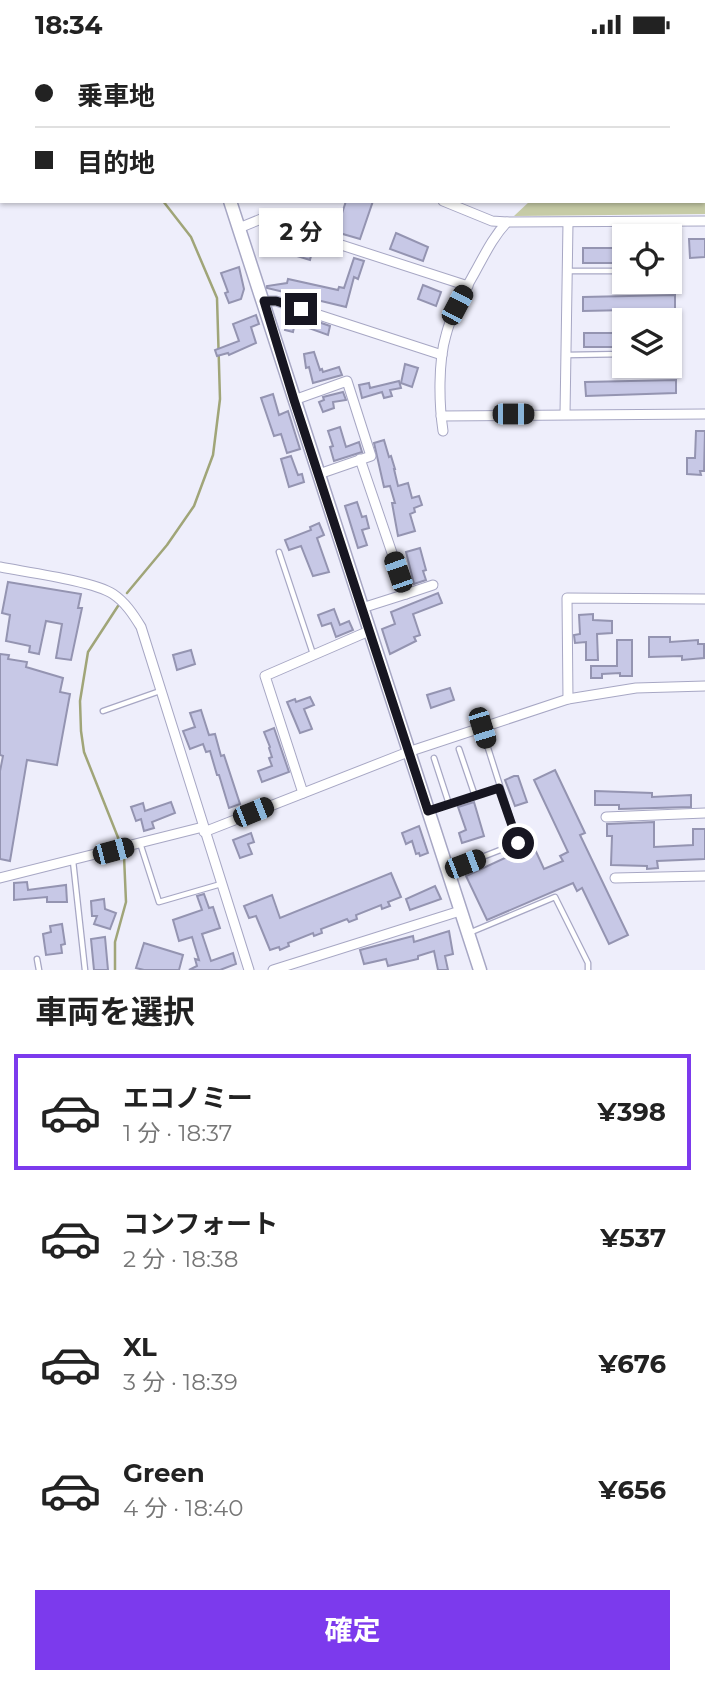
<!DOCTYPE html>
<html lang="ja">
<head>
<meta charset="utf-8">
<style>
	body { margin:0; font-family:Montserrat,"Noto Sans JP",sans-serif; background:#f6f6f6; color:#222; height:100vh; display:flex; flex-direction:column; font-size:26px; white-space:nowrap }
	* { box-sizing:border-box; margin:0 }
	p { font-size:23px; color:#767676 }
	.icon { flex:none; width:38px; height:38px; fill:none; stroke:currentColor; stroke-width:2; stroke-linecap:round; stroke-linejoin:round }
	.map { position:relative; height:921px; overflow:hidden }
	.panel { display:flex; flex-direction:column; background:#fff; flex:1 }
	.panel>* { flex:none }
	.banner { position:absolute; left:0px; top:0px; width:705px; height:154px; box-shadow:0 2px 5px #0004; display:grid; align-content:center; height:154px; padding:0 35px; background:#fff }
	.controls { position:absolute; left:612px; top:175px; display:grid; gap:14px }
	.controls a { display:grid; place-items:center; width:70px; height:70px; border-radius:0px; background:#fff; box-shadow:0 2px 5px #0004; font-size:35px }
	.end { position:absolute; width:32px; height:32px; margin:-16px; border:9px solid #171621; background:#fff; box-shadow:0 0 0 4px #fff }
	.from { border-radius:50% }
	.bubble { position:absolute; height:49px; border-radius:0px; background:#fff; box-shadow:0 2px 5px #0004; font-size:23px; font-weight:700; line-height:49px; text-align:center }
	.car { position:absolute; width:21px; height:42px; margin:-21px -10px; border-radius:9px; box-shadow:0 0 5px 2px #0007; background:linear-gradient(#222 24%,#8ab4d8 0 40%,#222 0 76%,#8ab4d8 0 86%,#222 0) }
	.banner b { display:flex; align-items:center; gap:24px; height:66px; font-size:26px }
	.banner b+b { border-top:2px solid #e0e0e0 }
	.banner i { width:18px; height:18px; background:#222 }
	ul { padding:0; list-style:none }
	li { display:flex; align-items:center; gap:21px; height:116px; margin:0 14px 10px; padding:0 21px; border:4px solid transparent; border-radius:0px }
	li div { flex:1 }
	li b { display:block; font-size:26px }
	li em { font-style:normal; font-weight:700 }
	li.selected { border-color:#7c3aed }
	li>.icon { width:63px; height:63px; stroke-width:1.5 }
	h2 { padding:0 35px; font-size:32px; line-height:84px }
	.primary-button { display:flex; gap:14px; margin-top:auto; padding:14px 35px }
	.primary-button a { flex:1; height:80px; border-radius:0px; background:#7c3aed; color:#fff; font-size:28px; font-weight:700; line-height:80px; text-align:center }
	.status { display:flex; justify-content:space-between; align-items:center; height:49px; padding:0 35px; background:#fff; direction:ltr }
	.status svg { height:19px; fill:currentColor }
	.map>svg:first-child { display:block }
	.green { fill:#c6cba6 }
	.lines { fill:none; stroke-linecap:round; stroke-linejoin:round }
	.stream { stroke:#a0a578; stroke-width:2.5 }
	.building { fill:#c7c8e6; stroke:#9494b1; stroke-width:2 }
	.lane-casing { stroke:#a7a7c4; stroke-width:7 }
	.street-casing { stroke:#a7a7c4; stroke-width:11 }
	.secondary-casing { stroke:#a7a7c4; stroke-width:15 }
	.path { stroke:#82818d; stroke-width:2; stroke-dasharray:2 5; stroke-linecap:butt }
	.lane { stroke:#fff; stroke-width:4.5 }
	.street { stroke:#fff; stroke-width:9 }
	.secondary { stroke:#fff; stroke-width:12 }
	.route { stroke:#171621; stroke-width:9 }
</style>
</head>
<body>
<div class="status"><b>18:34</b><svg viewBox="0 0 49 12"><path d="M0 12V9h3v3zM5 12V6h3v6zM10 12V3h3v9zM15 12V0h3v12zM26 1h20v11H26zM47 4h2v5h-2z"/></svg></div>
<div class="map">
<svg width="705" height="921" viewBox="0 0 705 921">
	<rect width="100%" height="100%" fill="#eeeefb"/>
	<path class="green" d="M 605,0 L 705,0 L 705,165 L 514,167 L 530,152 L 704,152 L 704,2 Z"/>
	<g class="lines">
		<g class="stream">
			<path d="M 0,49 L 2,51"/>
			<path d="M 127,544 L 167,496 L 194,457 L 213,406 L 220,350 L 217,249 L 191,188 L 163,152"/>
			<path d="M 118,557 L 88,603 L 80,652 L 81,682 L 84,703 L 119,791"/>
			<path d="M 115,921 L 115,893 L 126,853 L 124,807"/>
		</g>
	</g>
	<g class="building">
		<path d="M 346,152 L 373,152 L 360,190 L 336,183 Z"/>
		<path d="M 268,184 L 303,195 L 304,191 L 314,195 L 310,211 L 264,197 Z"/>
		<path d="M 396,184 L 428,198 L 423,212 L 390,200 Z"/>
		<path d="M 689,190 L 705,190 L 705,208 L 690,209 Z"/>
		<rect x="583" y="199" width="42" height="15"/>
		<path d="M 354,209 L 364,212 L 358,230 L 354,228 L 346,258 L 267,239 L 267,237 L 287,234 L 288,230 L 338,241 L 339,238 L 344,239 Z"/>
		<path d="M 239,218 L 244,240 L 241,250 L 229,254 L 225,244 L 228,243 L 221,224 Z"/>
		<path d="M 423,236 L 441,243 L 436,257 L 418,250 Z"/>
		<path d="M 675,246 L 675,260 L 583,262 L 583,248 Z"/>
		<path d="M 289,263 L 330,277 L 328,286 L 295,274 L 293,283 L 285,281 Z"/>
		<path d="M 256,266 L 259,275 L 251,278 L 256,294 L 229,306 L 228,304 L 217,307 L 215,301 L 239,292 L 233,275 Z"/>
		<rect x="584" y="284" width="41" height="14"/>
		<path d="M 314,303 L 320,321 L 322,320 L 323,323 L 339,318 L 342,326 L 313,334 L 309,318 L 306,319 L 304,305 Z"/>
		<path d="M 405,315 L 418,319 L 412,338 L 401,334 Z"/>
		<path d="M 676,331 L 676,344 L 586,347 L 585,333 Z"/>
		<path d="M 399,332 L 401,339 L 390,341 L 392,347 L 384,349 L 382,343 L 362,349 L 359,336 L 369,334 L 370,339 Z"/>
		<path d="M 343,343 L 346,351 L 333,353 L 334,359 L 323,363 L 319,353 L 324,351 L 323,348 Z"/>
		<path d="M 273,345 L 279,366 L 288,362 L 300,400 L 287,404 L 281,385 L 274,387 L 261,349 Z"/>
		<path d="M 340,378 L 346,398 L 359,393 L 362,403 L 334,412 L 330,398 L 333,397 L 328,382 Z"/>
		<path d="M 696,382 L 705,382 L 704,422 L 700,422 L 701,426 L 687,425 L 687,409 L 695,409 Z"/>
		<path d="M 384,391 L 389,408 L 391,407 L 395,420 L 394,420 L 398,437 L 408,434 L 412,449 L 419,447 L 422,456 L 414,459 L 415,463 L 410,465 L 415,482 L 398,487 L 392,454 L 395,454 L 390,437 L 384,438 L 374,394 Z"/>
		<path d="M 291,407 L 298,426 L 302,425 L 304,433 L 289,438 L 281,410 Z"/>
		<path d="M 357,453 L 362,468 L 366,467 L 369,479 L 362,481 L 367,496 L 358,499 L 345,457 Z"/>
		<path d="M 319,474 L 324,486 L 317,489 L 329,523 L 313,527 L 301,497 L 289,501 L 285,491 L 311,481 L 310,478 Z"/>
		<path d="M 420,499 L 426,521 L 423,522 L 426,531 L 414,535 L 406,503 Z"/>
		<path d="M 8,533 L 81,545 L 78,559 L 82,559 L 71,611 L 56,609 L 62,575 L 46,572 L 39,605 L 29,603 L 30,597 L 6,592 L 10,566 L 2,564 Z"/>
		<path d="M 438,544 L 442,554 L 413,565 L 420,586 L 414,588 L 416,592 L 390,605 L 382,580 L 395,575 L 391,563 Z"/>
		<path d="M 334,560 L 340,576 L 349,572 L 353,581 L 336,588 L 331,574 L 322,577 L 318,566 Z"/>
		<path d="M 593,565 L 593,571 L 612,572 L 612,584 L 597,585 L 598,611 L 586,611 L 586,593 L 575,594 L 574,586 L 580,585 L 579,566 Z"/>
		<path d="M 649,588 L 670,588 L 670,593 L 698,591 L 698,595 L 704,595 L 704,609 L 682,611 L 682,607 L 649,608 Z"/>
		<path d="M 617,591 L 632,591 L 632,627 L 620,627 L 620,624 L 602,625 L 602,629 L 591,629 L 591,617 L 617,617 Z"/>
		<path d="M 191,601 L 195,615 L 177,621 L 173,606 Z"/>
		<path d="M 0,605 L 9,606 L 8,610 L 27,613 L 26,618 L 63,629 L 60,643 L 70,645 L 57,716 L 27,711 L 10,812 L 0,810 L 0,722 L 3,707 L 0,706 Z"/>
		<path d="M 450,639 L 454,651 L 431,659 L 427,646 Z"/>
		<path d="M 310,648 L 314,656 L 304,660 L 312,680 L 300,684 L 287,653 L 295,650 L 296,653 Z"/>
		<path d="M 201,661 L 209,686 L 215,685 L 221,707 L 224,706 L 240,755 L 229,759 L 219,726 L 217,726 L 210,702 L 206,703 L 203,695 L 190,700 L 183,682 L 195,678 L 190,664 Z"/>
		<path d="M 274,679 L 289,723 L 262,733 L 258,722 L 272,717 L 269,709 L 272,708 L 269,699 L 270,698 L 264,683 Z"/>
		<path d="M 555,721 L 585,784 L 580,786 L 628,886 L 609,895 L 582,839 L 577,842 L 573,834 L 487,871 L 466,827 L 533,796 L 544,820 L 563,812 L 560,807 L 568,803 L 534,731 Z"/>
		<path d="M 514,727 L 518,727 L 527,753 L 515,757 L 505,731 Z"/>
		<path d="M 595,742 L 652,744 L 652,748 L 691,746 L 691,758 L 619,760 L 619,756 L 595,756 Z"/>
		<path d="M 171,753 L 175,764 L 152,773 L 154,779 L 144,782 L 141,770 L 136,772 L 131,758 L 143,754 L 145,762 Z"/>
		<path d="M 474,753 L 484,787 L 462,794 L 459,784 L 466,781 L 458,758 Z"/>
		<path d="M 654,773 L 654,798 L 693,796 L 693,780 L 705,780 L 705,810 L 657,812 L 658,819 L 647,820 L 647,817 L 611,816 L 612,787 L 607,787 L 607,775 Z"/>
		<path d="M 419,777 L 428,804 L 420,807 L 419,804 L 416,805 L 412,792 L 406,795 L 402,784 Z"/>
		<path d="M 251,784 L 254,793 L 248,795 L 252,805 L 240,809 L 233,791 Z"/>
		<path d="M 391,824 L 401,848 L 388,853 L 390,857 L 382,860 L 381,856 L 356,866 L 357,870 L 349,873 L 347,870 L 321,880 L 322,884 L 314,887 L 313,884 L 288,894 L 289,897 L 280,901 L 279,898 L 270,901 L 256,867 L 249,869 L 244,857 L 272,846 L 280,869 Z"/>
		<path d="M 27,833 L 28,841 L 66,836 L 67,853 L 47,853 L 47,848 L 14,851 L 14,834 Z"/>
		<path d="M 435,837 L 441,850 L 410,861 L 406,850 Z"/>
		<path d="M 204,845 L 209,859 L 213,858 L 220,879 L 202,885 L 211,912 L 233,904 L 236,915 L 220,921 L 189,921 L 197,917 L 195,910 L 199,911 L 192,888 L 179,892 L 173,871 L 202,861 L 197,847 Z"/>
		<path d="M 104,850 L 105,860 L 116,864 L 110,880 L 94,875 L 97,867 L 92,867 L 91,852 Z"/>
		<path d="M 62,875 L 65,895 L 61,896 L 62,904 L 46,906 L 43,885 L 51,883 L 50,877 Z"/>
		<path d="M 449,882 L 453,905 L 445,907 L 448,921 L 438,921 L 434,902 L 418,907 L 418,910 L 388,917 L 386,910 L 364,915 L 360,901 L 413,887 L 414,893 Z"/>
		<path d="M 105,888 L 108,921 L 94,921 L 91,890 Z"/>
		<path d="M 144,894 L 183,906 L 179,921 L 144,921 L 136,919 Z"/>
	</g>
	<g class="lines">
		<defs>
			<g id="lane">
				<path d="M 567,222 L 625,222"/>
				<path d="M 566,306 L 625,305"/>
				<path d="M 279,503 L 313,605"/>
				<path d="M 103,662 L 160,642"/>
				<path d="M 459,700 L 475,747"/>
				<path d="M 434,709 L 449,755"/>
				<path d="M 429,762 L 499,739"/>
				<path d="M 140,794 L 159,853 L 221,835"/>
				<path d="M 73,812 L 85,921"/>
				<path d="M 449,821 L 518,794 L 482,680"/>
				<path d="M 469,884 L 555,848 L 588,914 L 588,921"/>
				<path d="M 37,910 L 39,921"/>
			</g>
			<g id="street">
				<path d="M 296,2 L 297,0"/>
				<path d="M 443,152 L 492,172 L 507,173 L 705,172"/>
				<path d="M 239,179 L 261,170 L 468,237"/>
				<path d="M 264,252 L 276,252 L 442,306"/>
				<path d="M 294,351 L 347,332 L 371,407 L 319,425"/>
				<path d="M 565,365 L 568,174"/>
				<path d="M 441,367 L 705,365"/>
				<path d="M 443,382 C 439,355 438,313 446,286 C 452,263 464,243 475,223 C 485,205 493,188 507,173"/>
				<path d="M 360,410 L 406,545 L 362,559"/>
				<path d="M 0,518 C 25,523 94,532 113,545 C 125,553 133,565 141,578 L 249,921"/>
				<path d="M 406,545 L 433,536"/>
				<path d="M 568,650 L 567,549 L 705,550"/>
				<path d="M 303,744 L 265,627 L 369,582"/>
				<path d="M 606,768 L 705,764"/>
				<path d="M 204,783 L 408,703 L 568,650 L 636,639 L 705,637"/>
				<path d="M 0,829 L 203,778"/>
				<path d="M 615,829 L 705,827"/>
				<path d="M 273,921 L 460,862"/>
			</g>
			<g id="secondary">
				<path d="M 118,0 L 119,2"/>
				<path d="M 230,152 L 480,921"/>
			</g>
		</defs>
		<use href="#lane" class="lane-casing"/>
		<use href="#street" class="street-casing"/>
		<use href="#secondary" class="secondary-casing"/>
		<g class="path">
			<path d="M 618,0 L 618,2"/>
			<path d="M 646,0 L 647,2"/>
			<path d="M 704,23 L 705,22"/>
		</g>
		<use href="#lane" class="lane"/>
		<use href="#street" class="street"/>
		<use href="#secondary" class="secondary"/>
	</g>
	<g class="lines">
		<path class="route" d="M 301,260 L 276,252 L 264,252 L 294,351 L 428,762 L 499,739 L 518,794"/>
	</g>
</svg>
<div class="controls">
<a><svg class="icon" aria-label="locate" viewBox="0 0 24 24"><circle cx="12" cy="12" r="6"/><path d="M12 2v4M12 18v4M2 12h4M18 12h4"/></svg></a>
<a><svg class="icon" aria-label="layers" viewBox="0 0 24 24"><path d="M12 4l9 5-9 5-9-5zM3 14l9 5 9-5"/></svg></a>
</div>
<i class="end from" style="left:518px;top:794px"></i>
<i class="end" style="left:301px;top:260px"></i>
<div class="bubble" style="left:259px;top:159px;width:84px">2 分</div>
<i class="car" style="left:457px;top:256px;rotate:28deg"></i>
<i class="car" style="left:513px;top:365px;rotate:90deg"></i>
<i class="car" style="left:398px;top:523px;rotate:341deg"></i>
<i class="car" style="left:482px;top:679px;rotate:163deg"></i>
<i class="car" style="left:253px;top:763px;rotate:68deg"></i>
<i class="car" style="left:113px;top:802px;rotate:75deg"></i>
<i class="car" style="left:465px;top:815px;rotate:69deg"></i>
<div class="banner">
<b><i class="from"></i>乗車地</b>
<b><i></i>目的地</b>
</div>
</div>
<section class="panel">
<h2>車両を選択</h2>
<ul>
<li class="selected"><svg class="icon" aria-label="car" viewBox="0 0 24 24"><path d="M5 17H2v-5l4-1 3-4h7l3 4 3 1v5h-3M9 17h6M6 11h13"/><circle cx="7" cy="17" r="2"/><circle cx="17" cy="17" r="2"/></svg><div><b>エコノミー</b><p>1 分 · 18:37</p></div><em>¥398</em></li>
<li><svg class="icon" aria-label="car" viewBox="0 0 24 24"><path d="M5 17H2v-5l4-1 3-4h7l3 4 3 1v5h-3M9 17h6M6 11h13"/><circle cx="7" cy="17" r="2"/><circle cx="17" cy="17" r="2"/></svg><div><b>コンフォート</b><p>2 分 · 18:38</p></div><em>¥537</em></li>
<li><svg class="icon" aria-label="car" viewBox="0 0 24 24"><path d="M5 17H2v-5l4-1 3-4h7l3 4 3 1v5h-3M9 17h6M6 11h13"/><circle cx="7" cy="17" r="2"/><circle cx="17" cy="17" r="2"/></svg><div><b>XL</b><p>3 分 · 18:39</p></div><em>¥676</em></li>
<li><svg class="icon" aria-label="car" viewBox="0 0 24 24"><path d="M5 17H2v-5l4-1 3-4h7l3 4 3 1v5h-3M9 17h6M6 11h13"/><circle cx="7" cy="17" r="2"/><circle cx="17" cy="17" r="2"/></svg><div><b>Green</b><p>4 分 · 18:40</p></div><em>¥656</em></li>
</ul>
<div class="primary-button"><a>確定</a></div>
</section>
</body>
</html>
